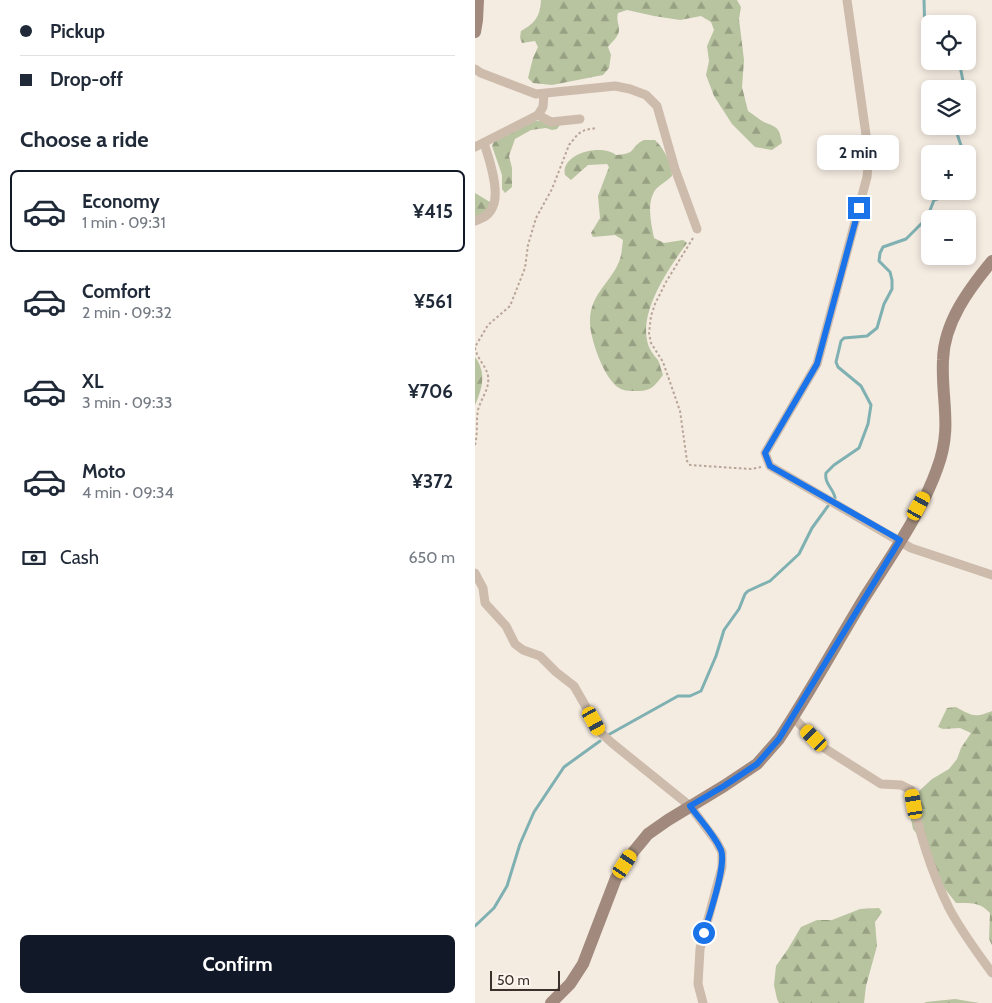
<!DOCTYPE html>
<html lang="en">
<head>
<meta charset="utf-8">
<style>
	body { margin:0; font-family:Cabin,sans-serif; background:#f2f2f3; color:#1f2937; height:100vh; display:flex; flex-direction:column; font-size:19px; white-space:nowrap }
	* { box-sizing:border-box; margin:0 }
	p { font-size:16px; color:#747a83 }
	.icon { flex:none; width:28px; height:28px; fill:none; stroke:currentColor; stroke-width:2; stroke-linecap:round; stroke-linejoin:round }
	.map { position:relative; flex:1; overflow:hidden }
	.drawer { display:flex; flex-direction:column; background:#fff; width:475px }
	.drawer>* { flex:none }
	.hud { display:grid; align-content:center; height:110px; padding:0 20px; background:#fff }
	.buttons { position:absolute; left:446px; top:15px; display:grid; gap:10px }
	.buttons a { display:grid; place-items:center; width:55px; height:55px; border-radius:8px; background:#fff; box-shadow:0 2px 8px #0003; font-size:25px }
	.scale { position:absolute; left:15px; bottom:12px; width:70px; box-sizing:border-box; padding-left:5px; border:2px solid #3b302b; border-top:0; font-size:14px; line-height:18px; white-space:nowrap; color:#3b302b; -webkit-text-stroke:4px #fbf5ee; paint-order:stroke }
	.end { position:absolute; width:22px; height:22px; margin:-11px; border:6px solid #1a73e8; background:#fff; box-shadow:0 0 0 2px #fff }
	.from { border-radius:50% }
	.bubble { position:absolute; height:35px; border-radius:8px; background:#fff; box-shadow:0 2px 8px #0003; font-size:16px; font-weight:700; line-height:35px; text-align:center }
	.car { position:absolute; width:15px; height:30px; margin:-15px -8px; border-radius:6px; box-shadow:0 0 4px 1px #0007; background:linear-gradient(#f5c518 24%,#345 0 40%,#f5c518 0 76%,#345 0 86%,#f5c518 0) }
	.hud b { display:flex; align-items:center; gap:18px; height:48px; font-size:19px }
	.hud b+b { border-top:1px solid #e0e1e3 }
	.hud i { width:12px; height:12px; background:#1f2937 }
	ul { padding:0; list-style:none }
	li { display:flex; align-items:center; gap:15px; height:82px; margin:0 10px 8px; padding:0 10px; border:2px solid transparent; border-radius:8px }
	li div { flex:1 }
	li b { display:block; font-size:19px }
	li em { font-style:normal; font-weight:700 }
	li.selected { border-color:#111827 }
	li>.icon { width:45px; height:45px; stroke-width:1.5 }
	h2 { padding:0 20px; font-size:22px; line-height:60px }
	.pay { display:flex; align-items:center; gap:12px; height:55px; padding:0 20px; font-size:19px }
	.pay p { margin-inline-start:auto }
	.primary-button { display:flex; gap:10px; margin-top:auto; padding:10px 20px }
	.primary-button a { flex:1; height:58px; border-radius:8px; background:#111827; color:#fff; font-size:20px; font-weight:700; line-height:58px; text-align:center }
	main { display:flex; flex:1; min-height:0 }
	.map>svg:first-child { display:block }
	.forest { fill:url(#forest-firs) }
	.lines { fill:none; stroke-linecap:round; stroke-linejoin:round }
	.stream { stroke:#7fb0b2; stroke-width:3 }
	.path { stroke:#b9a596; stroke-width:2; stroke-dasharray:2.5 2.5; stroke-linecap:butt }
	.street { stroke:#cdbbac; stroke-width:9 }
	.secondary { stroke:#a18a7d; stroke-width:12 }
	.route { stroke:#1a73e8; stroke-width:6 }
</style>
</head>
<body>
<main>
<section class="drawer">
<div class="hud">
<b><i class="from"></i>Pickup</b>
<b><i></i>Drop-off</b>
</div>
<h2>Choose a ride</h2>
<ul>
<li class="selected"><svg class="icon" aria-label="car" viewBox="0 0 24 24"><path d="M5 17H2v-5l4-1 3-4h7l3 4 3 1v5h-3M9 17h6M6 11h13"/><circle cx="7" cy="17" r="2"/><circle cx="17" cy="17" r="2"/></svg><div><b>Economy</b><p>1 min · 09:31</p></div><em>¥415</em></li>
<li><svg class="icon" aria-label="car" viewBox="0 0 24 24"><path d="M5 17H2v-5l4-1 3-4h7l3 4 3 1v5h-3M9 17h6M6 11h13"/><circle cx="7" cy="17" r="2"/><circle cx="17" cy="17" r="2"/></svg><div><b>Comfort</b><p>2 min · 09:32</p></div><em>¥561</em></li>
<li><svg class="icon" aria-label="car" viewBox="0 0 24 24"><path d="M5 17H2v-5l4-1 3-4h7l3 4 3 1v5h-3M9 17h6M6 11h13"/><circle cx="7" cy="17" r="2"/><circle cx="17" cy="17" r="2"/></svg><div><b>XL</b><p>3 min · 09:33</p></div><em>¥706</em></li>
<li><svg class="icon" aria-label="car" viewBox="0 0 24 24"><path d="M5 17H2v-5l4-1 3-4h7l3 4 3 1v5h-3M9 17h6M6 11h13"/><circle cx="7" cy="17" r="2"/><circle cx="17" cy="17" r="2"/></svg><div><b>Moto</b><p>4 min · 09:34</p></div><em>¥372</em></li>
</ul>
<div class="pay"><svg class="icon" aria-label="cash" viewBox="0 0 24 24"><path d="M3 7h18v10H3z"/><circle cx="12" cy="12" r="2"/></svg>Cash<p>650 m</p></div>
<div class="primary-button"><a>Confirm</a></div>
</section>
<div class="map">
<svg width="517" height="1003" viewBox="0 0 517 1003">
	<defs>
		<pattern id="forest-firs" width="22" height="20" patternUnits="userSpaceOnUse" patternTransform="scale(1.25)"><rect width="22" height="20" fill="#b8c4a0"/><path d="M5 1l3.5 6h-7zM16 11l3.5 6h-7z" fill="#97a083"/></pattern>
	</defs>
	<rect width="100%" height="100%" fill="#f4ebe1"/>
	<g class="forest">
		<path d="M 66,0 L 262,0 L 266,7 L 264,19 L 269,60 L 267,87 L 273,111 C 278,114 282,118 287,121 C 301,128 304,125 307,143 L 297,150 L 280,147 L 257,124 L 239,96 L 231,75 L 234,61 L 232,46 L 239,30 L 236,22 L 226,16 L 205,20 L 179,16 L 152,10 L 143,13 C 141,20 144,23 144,30 C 144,36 137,42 133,47 L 136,55 L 134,68 L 128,75 L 77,85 L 58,83 L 53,78 L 58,58 L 63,47 L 60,41 L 47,43 L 45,38 L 46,31 C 60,23 65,17 66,0 Z"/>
		<path d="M 60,121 L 69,121 L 85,125 L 82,129 L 77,130 L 71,128 L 56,130 L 40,139 L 34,156 L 37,168 L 37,187 L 30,193 L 27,189 L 27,175 L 17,146 L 19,142 Z"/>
		<path d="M 169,140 L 180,140 C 189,149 197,163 197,176 C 192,181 186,184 181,189 C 171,202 176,223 179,238 L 189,243 L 208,240 L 212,243 C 194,268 163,312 173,344 C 175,351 179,355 183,360 C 185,364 186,370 188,375 C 180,386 175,392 161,391 C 156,391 150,391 146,389 C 130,382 116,341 115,324 C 114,293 137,283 145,259 C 147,253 147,246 148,240 L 140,235 L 118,237 L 116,233 L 125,218 L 123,196 L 134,167 L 132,164 L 113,165 L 96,180 L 90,175 C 85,154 126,143 141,155 C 163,154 154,147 169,140 Z"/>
		<path d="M 0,193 L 15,202 L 14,209 L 0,218 Z"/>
		<path d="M 0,357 C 12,373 7,389 0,405 Z"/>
		<path d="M 481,707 C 497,716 500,718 517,711 L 517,945 L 514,939 L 515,913 C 505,902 496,903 481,903 L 470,889 L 451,857 L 445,838 L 438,829 L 435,814 L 444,791 L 457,779 L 474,769 L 482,759 L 486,748 L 496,733 L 485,728 L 468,729 L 463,727 L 472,708 Z"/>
		<path d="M 404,908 L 407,912 L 400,922 L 402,946 L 391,986 L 389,1003 L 304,1003 L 302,999 L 299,985 L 301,966 L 313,949 L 326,927 L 342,920 L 357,920 L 385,909 Z"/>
		<path d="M 480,999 L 504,1003 L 449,1003 L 451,1002 Z"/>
	</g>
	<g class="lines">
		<g class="stream">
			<path d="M 449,0 L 450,35 L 455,41"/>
			<path d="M 484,61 L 488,81 L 487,89"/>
			<path d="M 481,126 C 481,136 487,144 488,154"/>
			<path d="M 360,498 C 359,489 349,484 351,473 L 359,465 L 384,448 L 393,424 L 396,405 L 386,386 L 363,367 L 361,362 L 366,341 L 369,338 L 392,336 L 402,328 L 409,304 L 417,289 L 417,280 L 415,272 L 404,261 L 405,253 L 408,247 L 431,239 L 452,218 L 459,200 L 472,196 L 478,191"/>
			<path d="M 133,735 L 203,696 L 215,696 L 226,691 L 241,656 L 249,630 L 264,609 L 270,594 L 273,591 L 295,581 L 324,554 L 337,528 L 353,506"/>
			<path d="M 0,926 L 19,908 L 32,886 L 45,844 L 59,812 L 89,767 L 125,741"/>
		</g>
		<g class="path">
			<path d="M 218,238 L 191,282 L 180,304 L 176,316 L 174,333 L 176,343 L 188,362 L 205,411 L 212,461 L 215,465 L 276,469 L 286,467"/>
			<path d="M 0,445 C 3,433 1,421 3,410 C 6,398 15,389 13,376 C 11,365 1,358 0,347 L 13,325 L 35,306 L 50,268 L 53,245 L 61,218 L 77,189 L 94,145 L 103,134 L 110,130 L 121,128"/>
		</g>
		<g class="street">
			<path d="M 372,0 L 394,156 L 392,177 L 342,364 L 290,453 L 295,466 L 436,548 L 517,575"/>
			<path d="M 0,69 L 6,73 L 61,94 L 140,86 L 155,89 L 171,95 L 182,106 L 200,169 L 222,229"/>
			<path d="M 63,115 L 76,122 L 105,119"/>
			<path d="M 0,147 L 63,115 L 68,107 L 69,94"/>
			<path d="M 0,221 C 8,218 15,215 18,206 C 25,191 14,158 9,143"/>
			<path d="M 0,573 L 8,588 L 10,603 L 31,626 L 40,644 L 48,650 L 65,656 L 81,672 L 99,686 L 126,733 L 137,743 L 215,806 L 241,841 L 247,852 L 247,867 L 225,949 L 223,984 L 228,1003"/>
			<path d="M 318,717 L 346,746 L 406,784 L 426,785 L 436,790 C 443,830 456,871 474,908 C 486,931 502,952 517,973"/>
		</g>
		<g class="secondary">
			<path d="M 0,32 L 2,20 L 3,0"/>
			<path d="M 76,1003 L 95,984 L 108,964 L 141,878 L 159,851 L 173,834 L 193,820 L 249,786 L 282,764 L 304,739 C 334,694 360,646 388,600 C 414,559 446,514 462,469 C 478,427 466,401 468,360 C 469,322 494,289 517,261"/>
		</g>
	</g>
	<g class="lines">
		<path class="route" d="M 229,933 C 234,916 252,865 246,850 C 239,834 225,820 215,806 L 249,786 L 282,764 L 304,739 L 425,540 L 295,466 L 290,453 L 342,364 L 384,208"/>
	</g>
</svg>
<div class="buttons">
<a><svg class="icon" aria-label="locate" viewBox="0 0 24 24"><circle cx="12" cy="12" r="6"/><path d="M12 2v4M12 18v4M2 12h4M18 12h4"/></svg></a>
<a><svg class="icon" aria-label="layers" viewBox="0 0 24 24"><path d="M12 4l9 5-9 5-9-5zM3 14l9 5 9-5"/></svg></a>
<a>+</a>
<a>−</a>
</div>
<div class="scale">50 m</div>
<i class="end from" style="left:229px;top:933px"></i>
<i class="end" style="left:384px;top:208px"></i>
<div class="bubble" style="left:342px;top:135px;width:82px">2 min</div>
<i class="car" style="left:444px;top:506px;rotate:29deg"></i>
<i class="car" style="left:119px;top:721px;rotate:151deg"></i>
<i class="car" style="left:339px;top:738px;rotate:315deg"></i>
<i class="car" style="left:439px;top:804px;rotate:350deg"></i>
<i class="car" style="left:150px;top:864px;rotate:33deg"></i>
</div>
</main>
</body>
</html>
